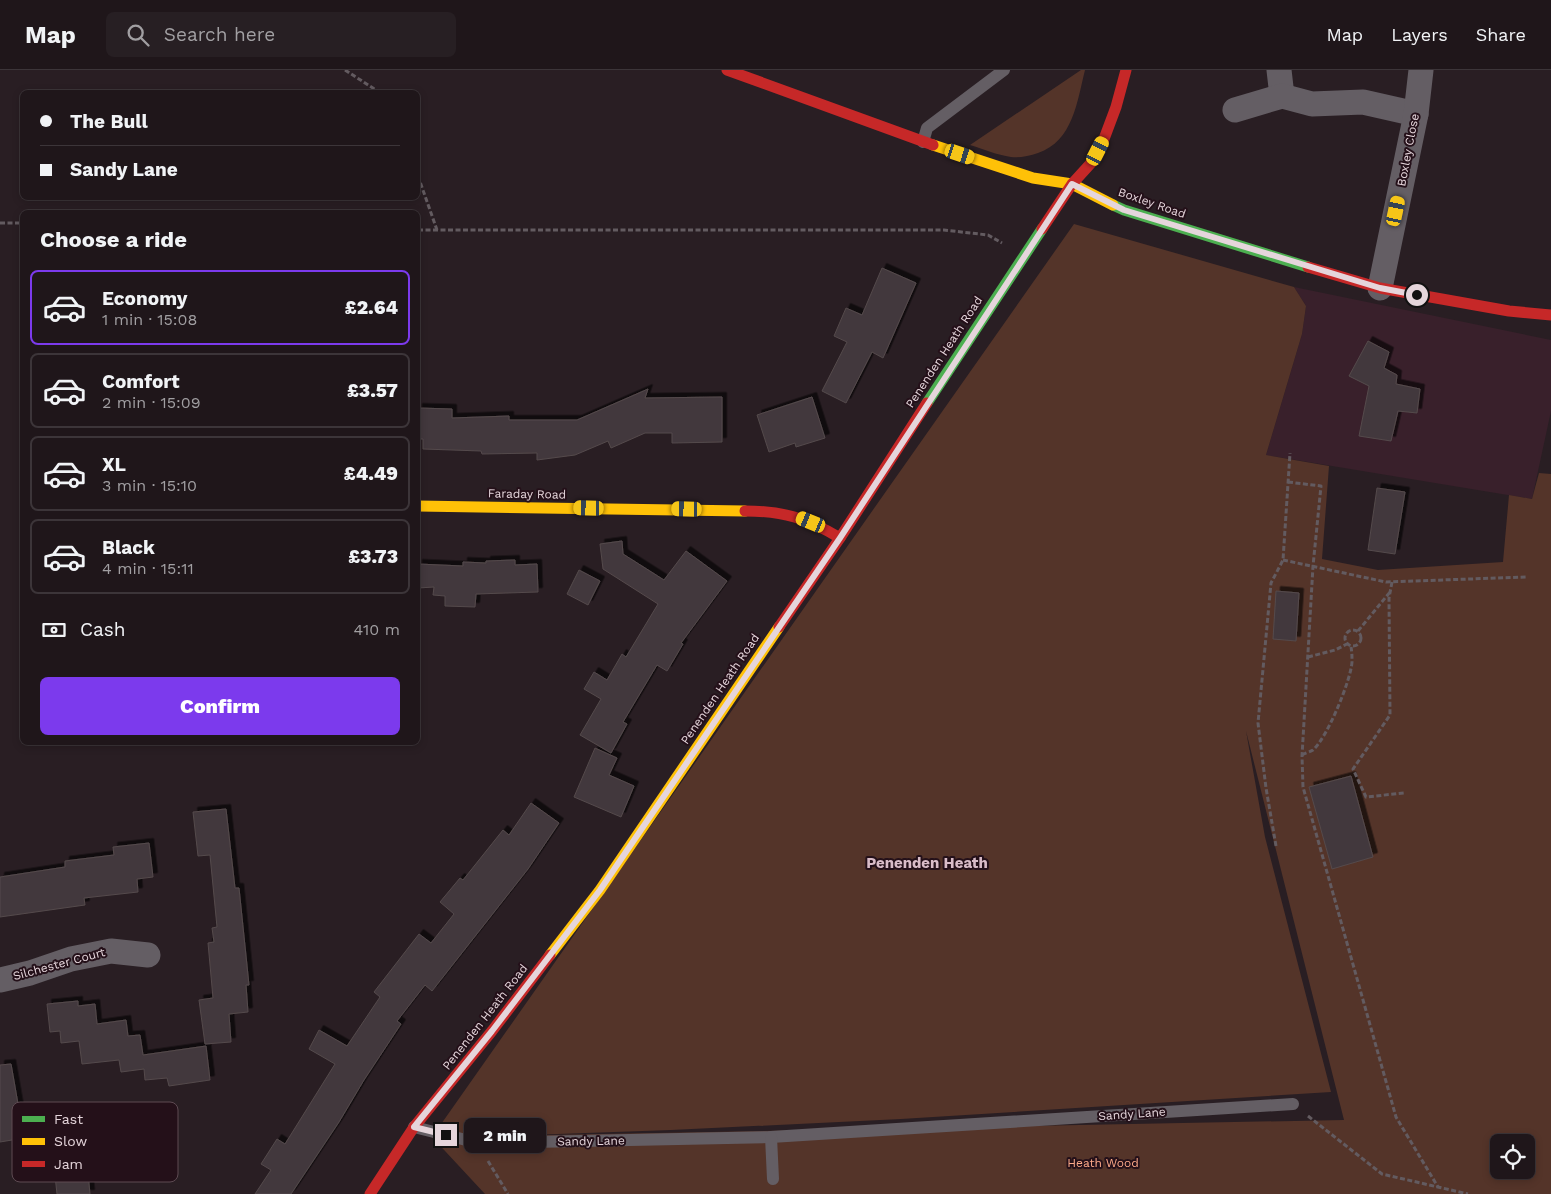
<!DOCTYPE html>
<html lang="en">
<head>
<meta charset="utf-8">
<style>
	body { margin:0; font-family:"Work Sans",sans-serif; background:#271f23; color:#f1f3f6; height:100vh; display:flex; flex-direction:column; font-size:19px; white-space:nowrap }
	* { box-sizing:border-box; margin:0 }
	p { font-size:16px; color:#a19fa2 }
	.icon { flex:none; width:28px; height:28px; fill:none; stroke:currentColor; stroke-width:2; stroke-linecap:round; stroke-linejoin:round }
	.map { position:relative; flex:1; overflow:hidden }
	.side { position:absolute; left:20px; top:140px; width:400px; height:535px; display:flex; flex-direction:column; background:#1f161a; border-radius:8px; box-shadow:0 2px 8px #0003,0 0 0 1px #3c3539 }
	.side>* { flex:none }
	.banner { position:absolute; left:20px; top:20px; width:400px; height:110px; border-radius:8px; box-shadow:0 2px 8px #0003,0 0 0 1px #3c3539; display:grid; align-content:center; height:110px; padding:0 20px; background:#1f161a }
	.controls { position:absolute; left:1490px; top:1064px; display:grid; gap:10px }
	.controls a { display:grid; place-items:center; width:45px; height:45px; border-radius:8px; background:#1f161a; box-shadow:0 2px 8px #0003,0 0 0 1px #3c3539; font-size:25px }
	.end { position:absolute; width:22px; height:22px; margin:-11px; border:6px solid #e5d5db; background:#111; box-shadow:0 0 0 2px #111 }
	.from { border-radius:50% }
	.bubble { position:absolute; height:35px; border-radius:8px; background:#1f161a; box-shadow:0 2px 8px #0003,0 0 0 1px #3c3539; font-size:16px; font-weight:800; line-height:35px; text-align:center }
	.car { position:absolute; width:15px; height:30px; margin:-15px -8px; border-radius:6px; box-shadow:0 0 4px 1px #0007; background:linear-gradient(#f5c518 24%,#345 0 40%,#f5c518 0 76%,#345 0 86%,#f5c518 0) }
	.banner b { display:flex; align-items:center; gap:18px; height:48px; font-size:19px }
	.banner b+b { border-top:1px solid #3c3539 }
	.banner i { width:12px; height:12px; background:#f1f3f6 }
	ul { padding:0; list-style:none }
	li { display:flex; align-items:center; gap:15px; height:75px; margin:0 10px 8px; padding:0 10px; border:2px solid #3c3539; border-radius:8px }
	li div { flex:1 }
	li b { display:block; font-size:19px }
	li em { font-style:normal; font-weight:800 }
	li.selected { border-color:#7c3aed }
	li>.icon { width:45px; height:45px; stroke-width:1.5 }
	h2 { padding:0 20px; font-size:22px; line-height:60px }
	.pay { display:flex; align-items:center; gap:12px; height:55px; padding:0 20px; font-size:19px }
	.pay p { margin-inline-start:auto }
	.action { display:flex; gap:10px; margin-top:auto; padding:10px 20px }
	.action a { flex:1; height:58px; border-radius:8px; background:#7c3aed; color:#fff; font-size:20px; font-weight:800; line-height:58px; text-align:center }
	header { display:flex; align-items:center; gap:30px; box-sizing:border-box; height:70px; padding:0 25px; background:#1f161a; border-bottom:1px solid #3c3539 }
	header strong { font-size:24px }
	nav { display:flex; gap:28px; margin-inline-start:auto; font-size:18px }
	.search { width:350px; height:45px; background:#271f23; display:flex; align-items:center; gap:12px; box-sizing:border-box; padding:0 18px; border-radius:8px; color:#a19fa2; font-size:19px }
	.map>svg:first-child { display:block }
	.built { fill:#39202b }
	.green { fill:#543429; fill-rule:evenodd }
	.building { fill:#43383c; stroke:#544a4c; filter:url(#shadow) }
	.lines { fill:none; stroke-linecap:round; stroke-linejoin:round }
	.path { stroke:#635b60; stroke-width:3; stroke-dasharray:5 2.5; stroke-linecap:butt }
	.lane { stroke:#645e64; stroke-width:12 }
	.street { stroke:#645e64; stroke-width:25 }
	.fast { stroke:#4caf50; stroke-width:11 }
	.slow { stroke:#ffc107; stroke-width:11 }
	.jam { stroke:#c62828; stroke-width:11 }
	.route { stroke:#e5d5db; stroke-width:6 }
	.labels { text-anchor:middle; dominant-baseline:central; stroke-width:4; stroke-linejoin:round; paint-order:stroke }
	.street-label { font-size:12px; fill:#e5d5db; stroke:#241019 }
	.park-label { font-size:12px; fill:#feaa8a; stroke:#241019 }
	.quarter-label { font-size:15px; font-weight:bold; fill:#d9bcc8; stroke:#241019 }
	.key { fill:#241019; stroke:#5e4b53; stroke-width:1 }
	.key-label { font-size:14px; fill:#e5d5db }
</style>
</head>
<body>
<header>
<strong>Map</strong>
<div class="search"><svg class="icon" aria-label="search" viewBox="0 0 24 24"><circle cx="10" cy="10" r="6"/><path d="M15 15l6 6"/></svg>Search here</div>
<nav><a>Map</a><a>Layers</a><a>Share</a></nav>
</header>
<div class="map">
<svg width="1551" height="1124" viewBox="0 0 1551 1124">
	<defs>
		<filter id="shadow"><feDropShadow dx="4.5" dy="-4.5" stdDeviation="0" flood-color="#0009"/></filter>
	</defs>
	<rect width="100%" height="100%" fill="#291e23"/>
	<path class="built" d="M 1294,217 L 1551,270 L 1551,341 L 1532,429 L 1266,385 L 1302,264 L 1306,236 Z"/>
	<g class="green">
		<path d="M 1081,0 L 1085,0 C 1077,32 1073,71 1038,83 C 1029,86 1020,88 1011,87 C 997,85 983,79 970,75 Z"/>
		<path d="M 1074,154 L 1294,217 L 1306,236 L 1302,264 L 1266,385 L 1329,396 L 1322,489 L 1378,500 L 1503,492 L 1509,425 L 1532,429 L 1539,403 L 1551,404 L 1551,1124 L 485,1124 L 432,1067 ZM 1246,661 L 1344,1050 L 501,1066 L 671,1060 L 901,1049 L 1331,1022 L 1265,767 ZM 1499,1072 L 1526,1072 L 1526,1100 L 1499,1100 Z"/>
	</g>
	<g class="building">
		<path d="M 882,198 L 916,213 L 883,288 L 872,282 L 846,333 L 822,321 L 847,272 L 834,266 L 846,238 L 862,245 Z"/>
		<path d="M 1368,271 L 1389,282 L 1384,298 L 1397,305 L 1396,314 L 1420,319 L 1417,343 L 1398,341 L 1391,371 L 1359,366 L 1369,316 L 1349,306 Z"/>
		<path d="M 648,319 L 645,328 L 722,327 L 722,372 L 672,373 L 672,363 L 645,363 L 611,378 L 608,371 L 575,385 L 537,390 L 537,383 L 482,384 L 481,381 L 423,379 L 423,369 L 418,369 L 418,338 L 452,339 L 452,348 L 509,346 L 509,350 L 577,350 Z"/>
		<path d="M 812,327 L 825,368 L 796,377 L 795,373 L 769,382 L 757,345 Z"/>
		<path d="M 1377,418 L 1405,422 L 1395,484 L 1368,480 Z"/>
		<path d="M 622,471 L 623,484 L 664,510 L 686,481 L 727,511 L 681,573 L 683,574 L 667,601 L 657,595 L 623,652 L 627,654 L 611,683 L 580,665 L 601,629 L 584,619 L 594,602 L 607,610 L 622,584 L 626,587 L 658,534 L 603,499 L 600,474 Z"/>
		<path d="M 515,490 L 515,495 L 537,494 L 538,522 L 476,524 L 475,537 L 445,536 L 445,526 L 433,525 L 434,517 L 418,518 L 418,494 L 463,496 L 463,492 L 486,493 L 486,491 Z"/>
		<path d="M 579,500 L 600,511 L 588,535 L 567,524 Z"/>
		<path d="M 1276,521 L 1299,523 L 1296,571 L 1273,569 Z"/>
		<path d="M 595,678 L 617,688 L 609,705 L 634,716 L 621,747 L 574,727 Z"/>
		<path d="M 1351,706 L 1373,787 L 1332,799 L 1309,717 Z"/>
		<path d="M 531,733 L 559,753 L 528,799 L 432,921 L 425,915 L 397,951 L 401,954 L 364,1010 L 339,1052 L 291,1124 L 255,1124 L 271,1100 L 261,1094 L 277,1069 L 285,1074 L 335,994 L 309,979 L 319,960 L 347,976 L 380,927 L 374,922 L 419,864 L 431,873 L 454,844 L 440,832 L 460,808 L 463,810 L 503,760 L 509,765 Z"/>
		<path d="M 226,739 L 235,818 L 239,818 L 249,915 L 246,915 L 248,942 L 229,944 L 231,972 L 205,974 L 199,930 L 213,928 L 208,873 L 214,872 L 212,858 L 217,857 L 210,785 L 198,786 L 193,742 Z"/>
		<path d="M 149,773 L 153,807 L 137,809 L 138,822 L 84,828 L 85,835 L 0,847 L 0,807 L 65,797 L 65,791 L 114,785 L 113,777 Z"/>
		<path d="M 78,931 L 78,936 L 95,934 L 97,954 L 126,950 L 128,966 L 140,965 L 143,985 L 206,976 L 210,1010 L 169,1016 L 167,1008 L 145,1010 L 144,999 L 121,1002 L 119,990 L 82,994 L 79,971 L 61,973 L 60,961 L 50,962 L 47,934 Z"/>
		<path d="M 11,994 L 24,1068 L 0,1072 L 0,995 Z"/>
		<path d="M 86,1083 L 90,1124 L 57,1124 L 53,1087 Z"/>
	</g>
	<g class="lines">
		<g class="path">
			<path d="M 345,0 L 379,22"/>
			<path d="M 418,106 L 437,160"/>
			<path d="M 0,153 L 22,153"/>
			<path d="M 418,160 L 944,160 L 988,165 L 1002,173"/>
			<path d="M 1288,412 L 1321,416 L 1313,496 L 1302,686 L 1303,717 L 1396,1047 L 1438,1117"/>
			<path d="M 1283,490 L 1386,512 L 1526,507"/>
			<path d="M 1392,512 L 1389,528 L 1390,645 L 1353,699 L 1366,727 L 1404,723"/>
			<circle cx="1353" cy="568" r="8"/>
			<path d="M 1358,561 L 1390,522"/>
			<path d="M 1308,587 L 1335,580 L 1347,574"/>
			<path d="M 1302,685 C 1305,683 1310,682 1313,680 C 1327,668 1351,610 1352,592 C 1352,587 1352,582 1351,577"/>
			<path d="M 1276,776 L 1266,718 L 1258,653 L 1271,513 L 1283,490 L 1290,383"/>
			<path d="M 1308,1046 L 1382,1104 L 1468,1124"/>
			<path d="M 488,1091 L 508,1124"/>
		</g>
		<g class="lane">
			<path d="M 923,72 L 927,58 L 1004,0"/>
			<path d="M 414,1057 L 478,1073 L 771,1067 L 1293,1034"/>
			<path d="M 771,1067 L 773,1109"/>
		</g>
		<g class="street">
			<path d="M 1279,0 L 1282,26"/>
			<path d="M 1235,40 L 1282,26 L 1312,34 L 1363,32 L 1416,44"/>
			<path d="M 1380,218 L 1416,44 L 1421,0"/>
			<path d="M 0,910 L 30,903 L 71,889 L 111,881 L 148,885"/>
		</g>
		<g class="fast">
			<path d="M 1113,135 L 1124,140 L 1308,197"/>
			<path d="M 927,333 L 1042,159"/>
		</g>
		<g class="slow">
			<path d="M 933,75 L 1033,108 L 1072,114 L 1113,135"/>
			<path d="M 418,436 L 745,441"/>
			<path d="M 550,885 L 600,820 L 779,557"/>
		</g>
		<g class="jam">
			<path d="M 727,0 L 933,75"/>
			<path d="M 1042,159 L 1072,114 L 1092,92 L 1104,69 L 1116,37 L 1126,0"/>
			<path d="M 1308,197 L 1380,218 L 1509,241 L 1551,245"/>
			<path d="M 745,441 C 783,441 807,448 840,468"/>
			<path d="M 779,557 L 840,468 L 927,333"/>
			<path d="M 370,1124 L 414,1057 L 492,961 L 550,885"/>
		</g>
	</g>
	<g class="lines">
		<path class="route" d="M 446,1065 L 414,1057 L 492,961 L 600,820 L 840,468 L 1072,114 L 1124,140 L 1380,218 L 1417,225"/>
	</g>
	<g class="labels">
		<g class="street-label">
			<text transform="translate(1408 80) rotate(-79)">Boxley Close</text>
			<text transform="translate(1152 133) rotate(19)">Boxley Road</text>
			<text transform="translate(944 282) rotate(-57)">Penenden Heath Road</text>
			<text transform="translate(527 424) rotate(1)">Faraday Road</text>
			<text transform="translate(720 619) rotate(-56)">Penenden Heath Road</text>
			<text transform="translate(59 894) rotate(-15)">Silchester Court</text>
			<text transform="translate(485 947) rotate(-52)">Penenden Heath Road</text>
			<text transform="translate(1132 1044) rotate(-4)">Sandy Lane</text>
			<text transform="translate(591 1071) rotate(-1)">Sandy Lane</text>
		</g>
		<g class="park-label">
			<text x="1103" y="1093">Heath Wood</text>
		</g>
		<g class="quarter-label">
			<text x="927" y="793">Penenden Heath</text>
		</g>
	</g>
	<rect x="12" y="1032" width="166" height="80" rx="8" class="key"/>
	<rect x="22" y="1046" width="23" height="6" fill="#4caf50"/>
	<rect x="22" y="1068" width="23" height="7" fill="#ffc107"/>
	<rect x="22" y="1091" width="23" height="6" fill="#c62828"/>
	<g class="key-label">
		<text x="54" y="1054">Fast</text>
		<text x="54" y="1076">Slow</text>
		<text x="54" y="1099">Jam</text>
	</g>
</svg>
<div class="controls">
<a><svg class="icon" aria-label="locate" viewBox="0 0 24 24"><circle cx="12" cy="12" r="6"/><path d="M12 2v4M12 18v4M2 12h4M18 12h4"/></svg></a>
</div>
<i class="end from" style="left:1417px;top:225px"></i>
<i class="end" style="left:446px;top:1065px"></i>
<div class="bubble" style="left:464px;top:1048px;width:82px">2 min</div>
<i class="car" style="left:1098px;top:81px;rotate:27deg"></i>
<i class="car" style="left:960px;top:84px;rotate:108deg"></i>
<i class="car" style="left:1396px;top:141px;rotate:12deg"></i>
<i class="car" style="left:589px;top:438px;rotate:271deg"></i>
<i class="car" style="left:687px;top:439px;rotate:271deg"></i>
<i class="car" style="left:811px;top:452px;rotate:292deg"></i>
<div class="banner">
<b><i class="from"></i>The Bull</b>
<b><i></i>Sandy Lane</b>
</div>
<section class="side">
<h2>Choose a ride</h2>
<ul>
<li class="selected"><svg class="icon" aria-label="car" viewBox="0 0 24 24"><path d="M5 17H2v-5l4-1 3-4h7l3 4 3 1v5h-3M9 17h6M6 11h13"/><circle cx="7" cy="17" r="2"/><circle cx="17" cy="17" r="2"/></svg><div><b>Economy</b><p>1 min · 15:08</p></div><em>£2.64</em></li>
<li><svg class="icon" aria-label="car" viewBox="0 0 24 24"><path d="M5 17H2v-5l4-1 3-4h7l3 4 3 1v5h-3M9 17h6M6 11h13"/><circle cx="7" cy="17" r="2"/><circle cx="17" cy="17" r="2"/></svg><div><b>Comfort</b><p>2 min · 15:09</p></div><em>£3.57</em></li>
<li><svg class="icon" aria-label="car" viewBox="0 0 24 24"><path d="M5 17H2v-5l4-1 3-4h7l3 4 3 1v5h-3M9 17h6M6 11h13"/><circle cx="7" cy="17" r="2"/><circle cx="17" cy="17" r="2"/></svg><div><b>XL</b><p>3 min · 15:10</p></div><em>£4.49</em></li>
<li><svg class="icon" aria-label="car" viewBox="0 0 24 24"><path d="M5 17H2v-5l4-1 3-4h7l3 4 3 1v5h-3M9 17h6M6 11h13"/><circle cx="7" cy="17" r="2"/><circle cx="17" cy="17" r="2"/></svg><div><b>Black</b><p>4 min · 15:11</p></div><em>£3.73</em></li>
</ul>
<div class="pay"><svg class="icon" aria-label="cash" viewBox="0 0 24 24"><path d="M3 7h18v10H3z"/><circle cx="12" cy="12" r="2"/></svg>Cash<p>410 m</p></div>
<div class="action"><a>Confirm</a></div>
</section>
</div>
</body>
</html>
